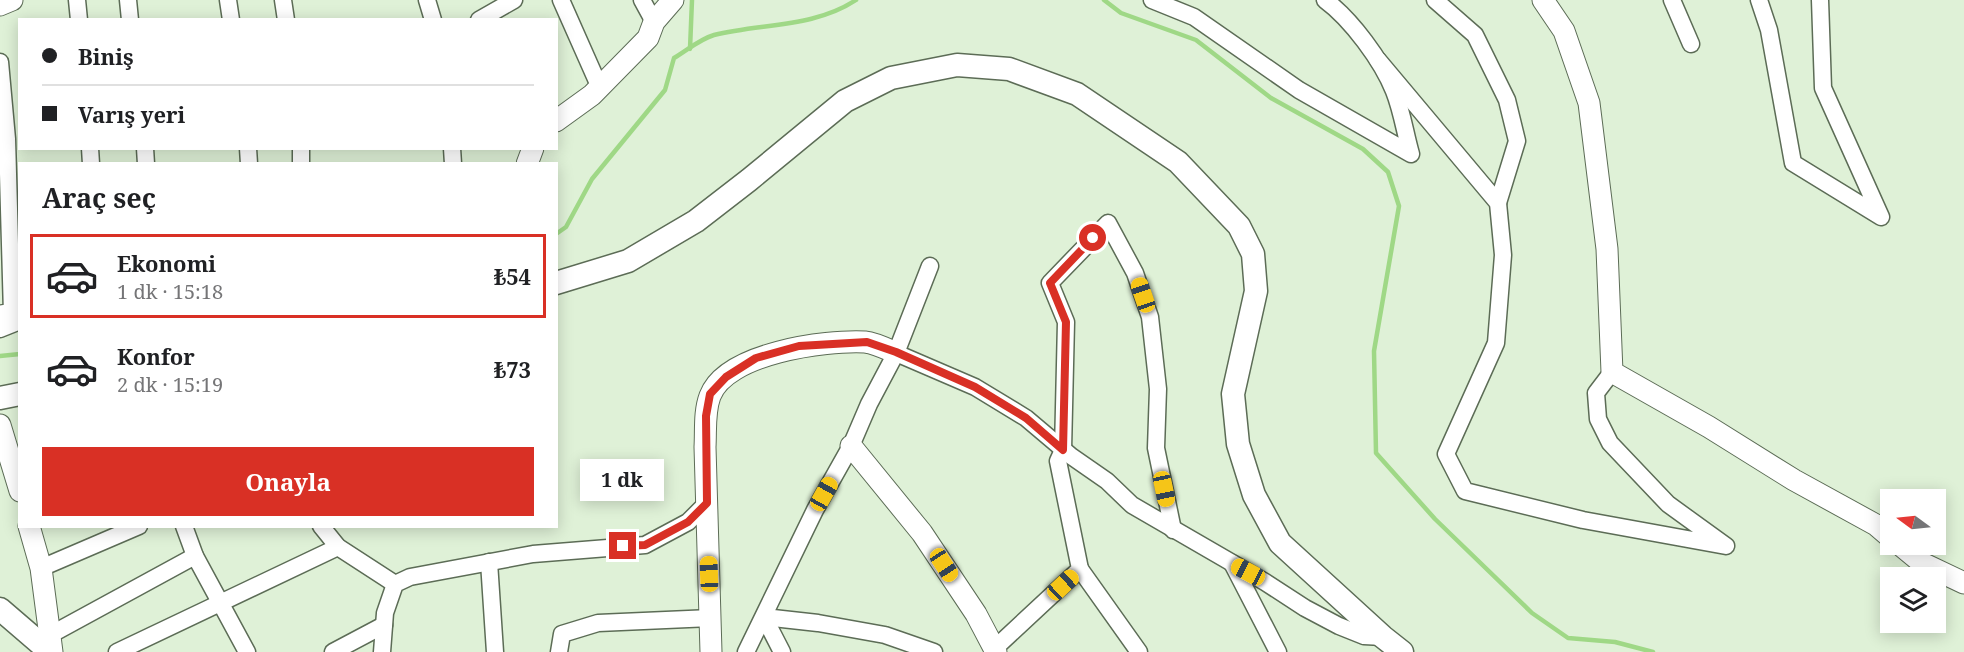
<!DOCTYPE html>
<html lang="tr">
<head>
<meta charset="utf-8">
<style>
	body { margin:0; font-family:"Noto Serif",serif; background:#f6f6f6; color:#202124; height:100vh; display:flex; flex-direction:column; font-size:22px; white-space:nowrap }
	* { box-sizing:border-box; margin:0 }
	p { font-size:20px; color:#757577 }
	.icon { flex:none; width:33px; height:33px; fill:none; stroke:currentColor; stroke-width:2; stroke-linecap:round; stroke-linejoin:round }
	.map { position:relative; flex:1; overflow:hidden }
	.details { position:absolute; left:18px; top:162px; width:540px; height:366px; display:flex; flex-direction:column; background:#fff; border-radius:0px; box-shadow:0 3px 15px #0003 }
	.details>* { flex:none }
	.top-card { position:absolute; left:18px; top:18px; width:540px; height:132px; border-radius:0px; box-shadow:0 3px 15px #0003; display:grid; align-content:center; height:132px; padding:0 24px; background:#fff }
	.needle { width:39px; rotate:285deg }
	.fabs { position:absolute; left:1880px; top:489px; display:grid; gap:12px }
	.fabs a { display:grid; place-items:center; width:66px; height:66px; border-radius:0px; background:#fff; box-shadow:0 3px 15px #0003; font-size:30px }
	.end { position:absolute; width:27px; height:27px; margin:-14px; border:8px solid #d93025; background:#fff; box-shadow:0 0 0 3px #fff }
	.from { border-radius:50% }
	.bubble { position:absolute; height:42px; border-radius:0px; background:#fff; box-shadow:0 3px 15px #0003; font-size:20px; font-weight:700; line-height:42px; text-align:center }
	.car { position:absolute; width:18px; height:36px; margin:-18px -9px; border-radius:8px; box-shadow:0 0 4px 2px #0007; background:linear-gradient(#f5c518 24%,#345 0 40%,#f5c518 0 76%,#345 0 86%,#f5c518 0) }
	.top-card b { display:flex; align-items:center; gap:21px; height:57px; font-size:22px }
	.top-card b+b { border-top:2px solid #e0e0e0 }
	.top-card i { width:15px; height:15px; background:#202124 }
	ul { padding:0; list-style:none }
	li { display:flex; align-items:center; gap:18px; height:84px; margin:0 12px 9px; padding:0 12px; border:3px solid transparent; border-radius:0px }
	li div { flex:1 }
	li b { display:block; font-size:22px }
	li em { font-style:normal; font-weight:700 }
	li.current { border-color:#d93025 }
	li>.icon { width:54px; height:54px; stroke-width:1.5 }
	h2 { padding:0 24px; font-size:27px; line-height:72px }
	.action { display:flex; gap:12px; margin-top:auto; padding:12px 24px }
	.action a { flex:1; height:69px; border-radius:0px; background:#d93025; color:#fff; font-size:24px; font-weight:700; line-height:69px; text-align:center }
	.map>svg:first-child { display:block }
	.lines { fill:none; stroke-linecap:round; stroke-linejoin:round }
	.stream { stroke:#9fd886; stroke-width:4.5 }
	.minor-casing { stroke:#5c6c56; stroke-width:19 }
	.tertiary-casing { stroke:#5c6c56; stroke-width:23 }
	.secondary-casing { stroke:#5c6c56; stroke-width:25 }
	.minor { stroke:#fff; stroke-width:16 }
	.tertiary { stroke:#fff; stroke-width:21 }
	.secondary { stroke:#fff; stroke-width:22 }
	.route { stroke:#d93025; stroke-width:8 }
</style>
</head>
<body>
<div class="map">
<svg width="1964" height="652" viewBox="0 0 1964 652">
	<rect width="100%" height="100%" fill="#dff1d7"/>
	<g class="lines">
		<g class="stream">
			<path d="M 1104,0 L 1121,13 L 1196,40 L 1271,98 L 1363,149 L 1388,172 L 1399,206 L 1374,351 L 1376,453 L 1435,519 L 1532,613 L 1568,638 L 1615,642 L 1653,652"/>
			<path d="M 690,49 L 692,0"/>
			<path d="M 556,234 L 566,227 L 592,179 L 665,90 L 674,58 C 686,51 700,39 714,35 C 761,23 814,28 856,0"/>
			<path d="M 0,356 L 20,354"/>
		</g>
		<defs>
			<g id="minor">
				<path d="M 77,0 L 79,20"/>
				<path d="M 128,0 L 130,20"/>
				<path d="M 228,0 L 231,20"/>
				<path d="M 283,0 L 286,20"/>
				<path d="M 427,0 L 433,20"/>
				<path d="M 561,0 L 600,88"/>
				<path d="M 642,0 L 654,22"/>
				<path d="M 1152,0 L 1194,17 L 1299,90 L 1411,154 C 1405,133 1402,111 1394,91 C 1382,61 1351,19 1325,0"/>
				<path d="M 1435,0 L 1475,35 L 1507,100 L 1517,141 L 1498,203"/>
				<path d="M 1672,0 L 1691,44"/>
				<path d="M 1759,0 L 1769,30 L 1793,163 L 1881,217 L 1823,88 L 1820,0"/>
				<path d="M 479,20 L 514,0"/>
				<path d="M 1378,60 L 1498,203 L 1503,255 L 1496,343 L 1446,454 L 1465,491 L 1583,520 L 1726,546 L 1668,504 L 1610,443 L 1598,419 L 1596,393 L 1612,372"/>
				<path d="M 0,62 L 7,139 L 12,314"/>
				<path d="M 90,148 L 91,164"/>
				<path d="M 145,148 L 146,164"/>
				<path d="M 248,148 L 249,164"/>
				<path d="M 301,148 L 301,164"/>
				<path d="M 452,148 L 453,164"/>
				<path d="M 0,329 L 20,321"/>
				<path d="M 896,353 L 975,387 L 1026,418 L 1071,456 L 1107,481 L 1132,505 L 1265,582 L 1305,608 L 1339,626 L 1364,636 L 1383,637"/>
				<path d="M 184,526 L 195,556 L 247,652"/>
				<path d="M 321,526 L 338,547 L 395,584"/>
				<path d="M 489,562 L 495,652"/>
				<path d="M 1232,563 L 1278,652"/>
				<path d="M 41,568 L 139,526"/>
				<path d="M 1080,569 L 1139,652"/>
				<path d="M 764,617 L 818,623 L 885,635 L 934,652"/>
				<path d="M 764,617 L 782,652"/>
				<path d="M 50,635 L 195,556"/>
				<path d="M 994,649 L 1080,569 L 1058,461 L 1063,450 L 1066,322 L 1050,283 L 1108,223 L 1135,273 L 1150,317 L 1158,389 L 1156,448 L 1173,530"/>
				<path d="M 117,652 L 338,547"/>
				<path d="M 333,652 L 384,625"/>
				<path d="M 382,652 L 385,613 L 395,584 L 410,577 L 533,554 L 645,545 L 688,522 L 707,503"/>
				<path d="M 559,652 L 562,634 L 598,623 L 711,618"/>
				<path d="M 746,652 L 815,510 L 851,446 L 869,404 L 896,353 L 930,266"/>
			</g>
			<g id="tertiary">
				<path d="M 1543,0 L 1564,31 L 1589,103 L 1607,249 L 1612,372 L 1709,427 L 1794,480 L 1876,525 L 1890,537"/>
				<path d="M 0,5 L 12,0"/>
				<path d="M 556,121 L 592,95 L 648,38 L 654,22 L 673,0"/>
				<path d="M 527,164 L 533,148"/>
				<path d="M 0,316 L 20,313"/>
				<path d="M 0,425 L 20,491"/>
				<path d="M 851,446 L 922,533 L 976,614 L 996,652"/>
				<path d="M 29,526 L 41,568 L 52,652"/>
				<path d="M 1899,544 L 1922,563 L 1964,583"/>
				<path d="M 711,652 L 705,447 C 706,430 704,412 710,396 C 726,353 825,340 865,342 C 875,343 887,349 896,353"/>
			</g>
			<g id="secondary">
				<path d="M 556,283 L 628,261 L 696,221 L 749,180 L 845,101 L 891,78 L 957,65 L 1009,69 L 1077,94 L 1178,162 L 1239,226 L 1253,254 L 1256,291 L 1233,394 L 1238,444 L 1254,495 L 1280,543 L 1383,637 L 1402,652"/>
				<path d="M 0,398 L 20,394"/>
				<path d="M 0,609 L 50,652"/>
			</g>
		</defs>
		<use href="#minor" class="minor-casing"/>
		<use href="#tertiary" class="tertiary-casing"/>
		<use href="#secondary" class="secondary-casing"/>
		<use href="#minor" class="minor"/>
		<use href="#tertiary" class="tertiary"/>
		<use href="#secondary" class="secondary"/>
	</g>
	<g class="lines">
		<path class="route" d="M 623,546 L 645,545 L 688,522 L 707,503 L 706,416 L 710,394 L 726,377 L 756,358 L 799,346 L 867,342 L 896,352 L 975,387 L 1026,418 L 1063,450 L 1066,322 L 1050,283 L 1093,238"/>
	</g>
</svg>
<div class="fabs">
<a><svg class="needle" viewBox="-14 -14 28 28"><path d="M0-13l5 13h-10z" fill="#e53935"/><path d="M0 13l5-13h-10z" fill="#757577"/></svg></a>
<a><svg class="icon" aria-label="layers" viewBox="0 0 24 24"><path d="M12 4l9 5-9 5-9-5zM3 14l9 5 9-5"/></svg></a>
</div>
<i class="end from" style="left:1093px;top:238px"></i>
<i class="end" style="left:623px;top:546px"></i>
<div class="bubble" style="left:580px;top:459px;width:84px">1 dk</div>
<i class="car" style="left:1143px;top:295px;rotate:341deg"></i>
<i class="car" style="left:1164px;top:489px;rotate:168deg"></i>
<i class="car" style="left:824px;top:494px;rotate:29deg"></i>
<i class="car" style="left:944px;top:565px;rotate:147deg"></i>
<i class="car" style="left:1248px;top:572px;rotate:298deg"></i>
<i class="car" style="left:709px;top:574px;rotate:358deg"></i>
<i class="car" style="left:1063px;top:585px;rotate:47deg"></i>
<div class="top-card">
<b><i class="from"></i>Biniş</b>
<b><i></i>Varış yeri</b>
</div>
<section class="details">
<h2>Araç seç</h2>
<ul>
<li class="current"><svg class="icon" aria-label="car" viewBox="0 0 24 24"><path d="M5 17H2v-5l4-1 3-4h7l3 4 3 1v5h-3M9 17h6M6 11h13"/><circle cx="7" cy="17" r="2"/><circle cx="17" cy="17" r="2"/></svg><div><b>Ekonomi</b><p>1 dk · 15:18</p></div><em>₺54</em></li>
<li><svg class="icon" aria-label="car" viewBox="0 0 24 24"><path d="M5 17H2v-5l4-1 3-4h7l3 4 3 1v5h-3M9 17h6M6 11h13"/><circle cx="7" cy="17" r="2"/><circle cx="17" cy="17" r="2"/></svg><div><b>Konfor</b><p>2 dk · 15:19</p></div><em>₺73</em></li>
</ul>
<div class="action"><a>Onayla</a></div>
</section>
</div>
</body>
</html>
